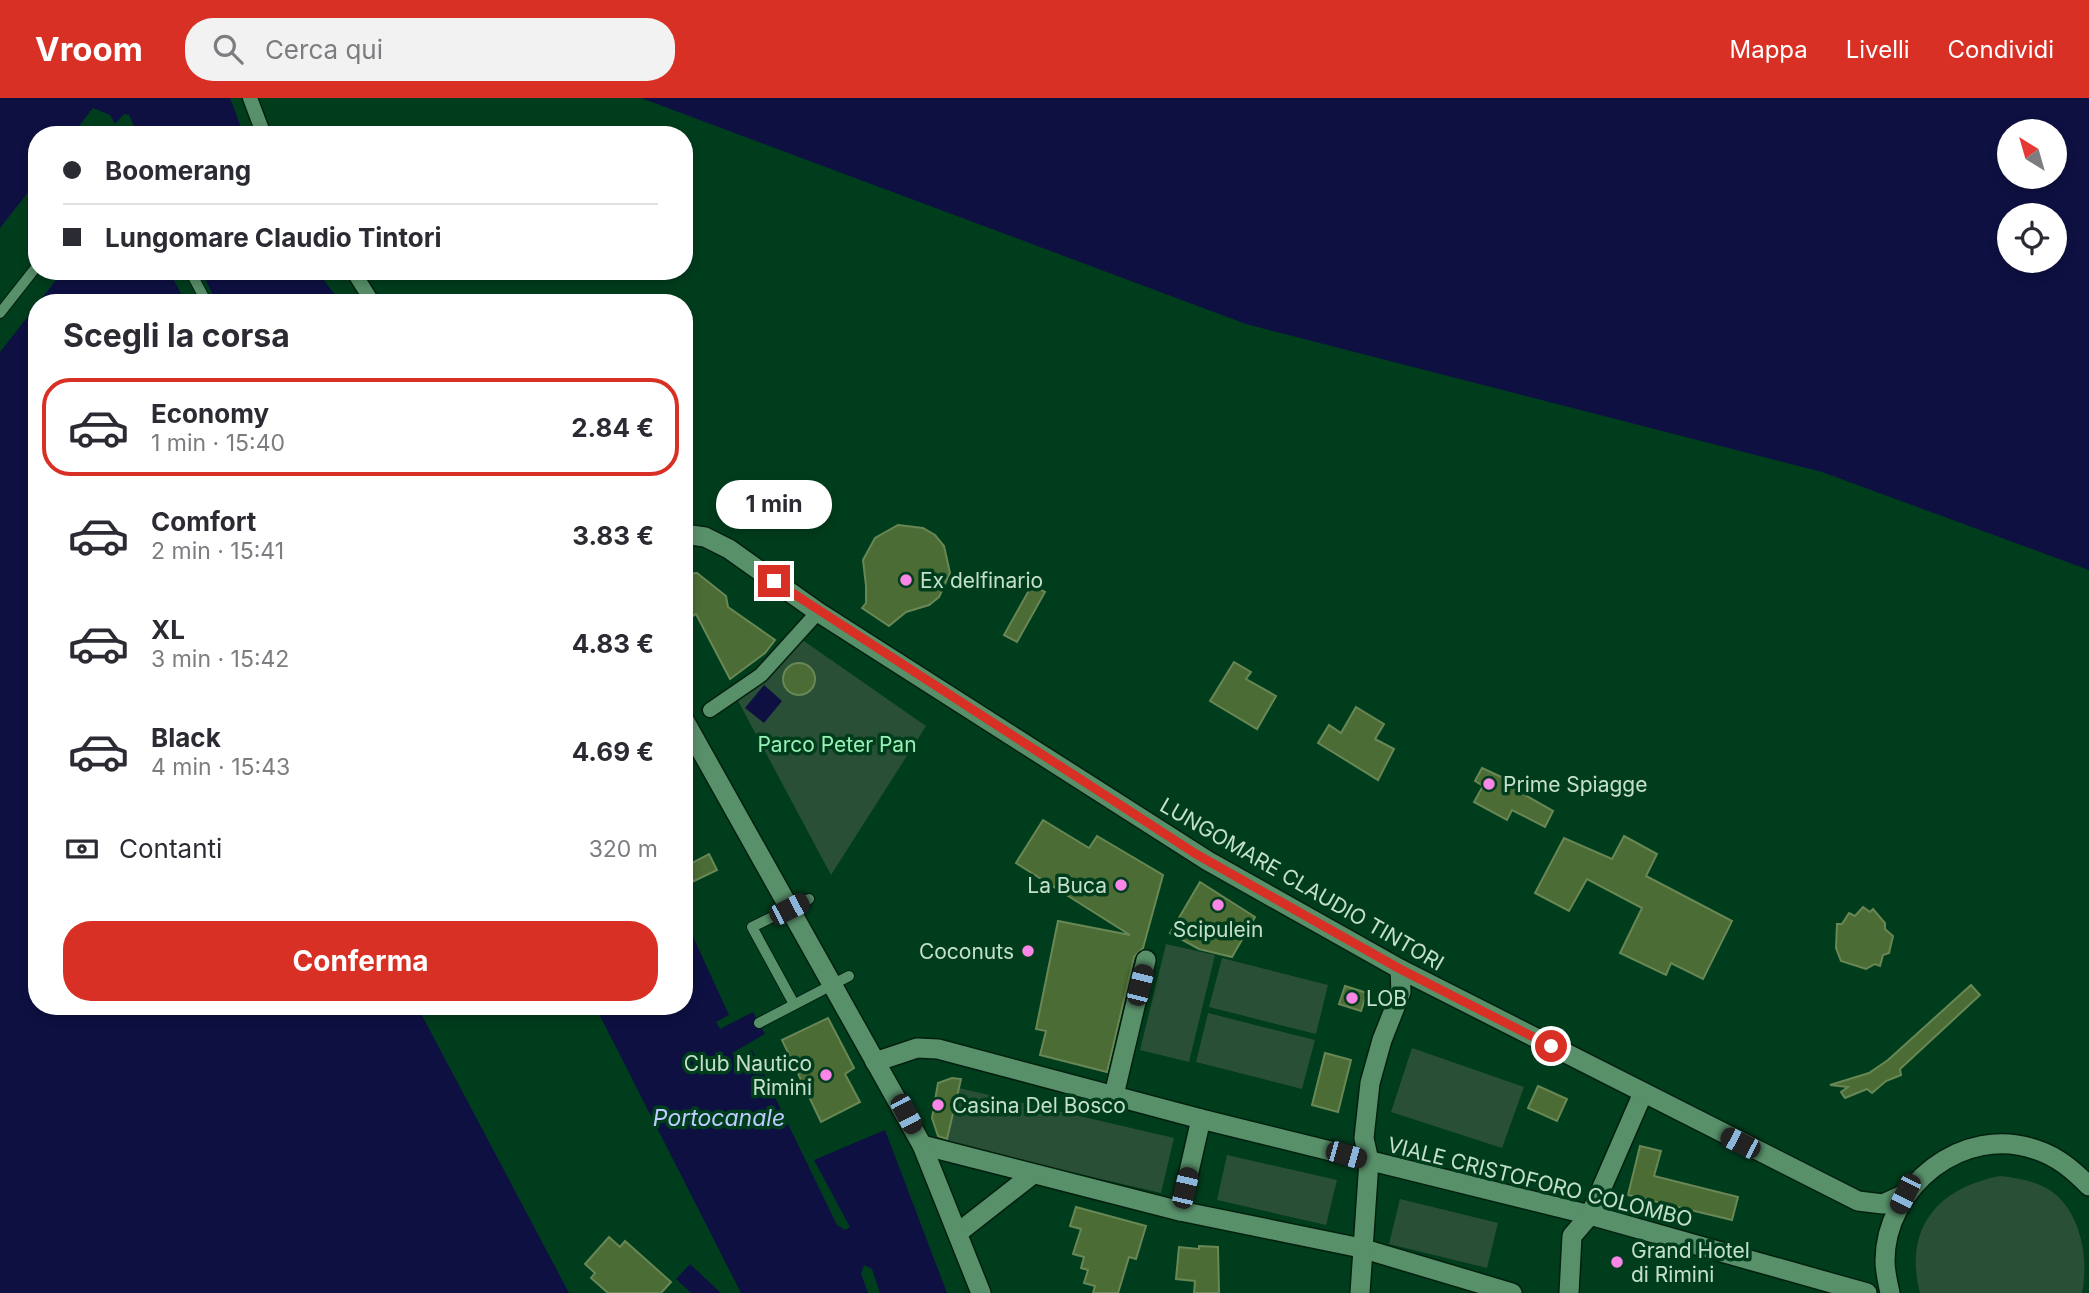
<!DOCTYPE html>
<html lang="it">
<head>
<meta charset="utf-8">
<style>
	body { margin:0; font-family:Inter,sans-serif; background:#f2f2f3; color:#2b2b33; height:100vh; display:flex; flex-direction:column; font-size:26px; white-space:nowrap }
	* { box-sizing:border-box; margin:0 }
	p { font-size:23px; color:#7c7c81 }
	.icon { flex:none; width:38px; height:38px; fill:none; stroke:currentColor; stroke-width:2; stroke-linecap:round; stroke-linejoin:round }
	.map { position:relative; flex:1; overflow:hidden }
	.panel { position:absolute; left:28px; top:196px; width:665px; height:721px; display:flex; flex-direction:column; background:#fff; border-radius:28px; box-shadow:0 4px 10px #0003 }
	.panel>* { flex:none }
	.hud { position:absolute; left:28px; top:28px; width:665px; height:154px; border-radius:28px; box-shadow:0 4px 10px #0003; display:grid; align-content:center; height:154px; padding:0 35px; background:#fff }
	.needle { width:46px; rotate:323deg }
	.buttons { position:absolute; left:1997px; top:21px; display:grid; gap:14px }
	.buttons a { display:grid; place-items:center; width:70px; height:70px; border-radius:50%; background:#fff; box-shadow:0 4px 10px #0003; font-size:35px }
	.end { position:absolute; width:32px; height:32px; margin:-16px; border:9px solid #d93025; background:#fff; box-shadow:0 0 0 4px #fff }
	.from { border-radius:50% }
	.bubble { position:absolute; height:49px; border-radius:24px; background:#fff; box-shadow:0 4px 10px #0003; font-size:23px; font-weight:700; line-height:49px; text-align:center }
	.car { position:absolute; width:21px; height:42px; margin:-21px -10px; border-radius:9px; box-shadow:0 0 5px 2px #0007; background:linear-gradient(#222 24%,#8ab4d8 0 40%,#222 0 76%,#8ab4d8 0 86%,#222 0) }
	.hud b { display:flex; align-items:center; gap:24px; height:66px; font-size:26px }
	.hud b+b { border-top:2px solid #e1e1e2 }
	.hud i { width:18px; height:18px; background:#2b2b33 }
	ul { padding:0; list-style:none }
	li { display:flex; align-items:center; gap:21px; height:98px; margin:0 14px 10px; padding:0 21px; border:4px solid transparent; border-radius:28px }
	li div { flex:1 }
	li b { display:block; font-size:26px }
	li em { font-style:normal; font-weight:700 }
	li.on { border-color:#d93025 }
	li>.icon { width:63px; height:63px; stroke-width:1.5 }
	h2 { padding:0 35px; font-size:32px; line-height:84px }
	.pay { display:flex; align-items:center; gap:18px; height:77px; padding:0 35px; font-size:26px }
	.pay p { margin-inline-start:auto }
	.cta { display:flex; gap:14px; margin-top:auto; padding:14px 35px }
	.cta a { flex:1; height:80px; border-radius:28px; background:#d93025; color:#fff; font-size:28px; font-weight:700; line-height:80px; text-align:center }
	header { display:flex; align-items:center; gap:42px; box-sizing:border-box; height:98px; padding:0 35px; background:#d93025; color:#fff }
	header strong { font-size:33px }
	nav { display:flex; gap:38px; margin-inline-start:auto; font-size:24px }
	.search { width:490px; height:63px; background:#f2f2f3; display:flex; align-items:center; gap:18px; box-sizing:border-box; padding:0 24px; border-radius:28px; color:#7c7c81; font-size:26px }
	.map>svg:first-child { display:block }
	.green { fill:#294f36 }
	.water { fill:#0e1042; fill-rule:evenodd }
	.building { fill:#4b6c34; stroke:#698755; stroke-width:2 }
	.lines { fill:none; stroke-linecap:round; stroke-linejoin:round }
	.service-casing { stroke:#03200f; stroke-width:12 }
	.pedestrian-casing { stroke:#03200f; stroke-width:17 }
	.minor-casing { stroke:#03200f; stroke-width:22 }
	.tertiary-casing { stroke:#03200f; stroke-width:22 }
	.service { stroke:#58906a; stroke-width:10 }
	.pedestrian { stroke:#58906a; stroke-width:14 }
	.minor { stroke:#58906a; stroke-width:19 }
	.tertiary { stroke:#58906a; stroke-width:19 }
	.route { stroke:#d93025; stroke-width:9 }
	.poi-dot { fill:#fa87e7; stroke:#003d1d; stroke-width:2.5 }
	.labels { text-anchor:middle; dominant-baseline:central; stroke-width:7; stroke-linejoin:round; paint-order:stroke }
	.poi-label { font-size:21px; fill:#c4e0cb; stroke:#003d1d; text-anchor:start }
	.park-label { font-size:21px; fill:#97f1b5; stroke:#003d1d }
	.street-label { font-size:21px; fill:#c4e0cb; stroke:#003d1d }
	.water-label { font-size:23px; font-style:italic; fill:#becbfe; stroke:#003d1d }
</style>
</head>
<body>
<header>
<strong>Vroom</strong>
<div class="search"><svg class="icon" aria-label="search" viewBox="0 0 24 24"><circle cx="10" cy="10" r="6"/><path d="M15 15l6 6"/></svg>Cerca qui</div>
<nav><a>Mappa</a><a>Livelli</a><a>Condividi</a></nav>
</header>
<div class="map">
<svg width="2089" height="1195" viewBox="0 0 2089 1195">
	<rect width="100%" height="100%" fill="#003d1d"/>
	<g class="green">
		<path d="M 801,541 L 926,628 L 831,777 L 736,599 Z"/>
		<path d="M 1166,846 L 1215,857 L 1189,964 L 1140,952 Z"/>
		<path d="M 1222,860 L 1328,887 L 1316,936 L 1209,909 Z"/>
		<path d="M 1208,915 L 1315,942 L 1302,991 L 1196,964 Z"/>
		<path d="M 1412,950 L 1524,989 L 1502,1050 L 1391,1014 Z"/>
		<path d="M 959,990 L 1174,1040 L 1161,1095 L 946,1045 Z"/>
		<path d="M 1227,1057 L 1337,1082 L 1326,1127 L 1217,1102 Z"/>
		<path d="M 2000,1078 C 2018,1080 2036,1083 2051,1093 C 2081,1114 2089,1161 2082,1195 L 1920,1195 C 1903,1131 1937,1090 2000,1078 Z"/>
		<path d="M 1400,1101 L 1498,1125 L 1487,1170 L 1389,1146 Z"/>
	</g>
	<g class="water">
		<path d="M 0,0 L 230,0 L 244,37 L 138,37 L 129,17 L 124,16 L 115,26 L 110,17 L 93,10 L 72,37 L 37,37 L 37,83 L 0,130 Z"/>
		<path d="M 641,0 L 2089,0 L 2089,472 L 1822,374 L 1246,226 ZM 2009,33 L 2054,33 L 2054,79 L 2009,79 ZM 2054,117 L 2054,163 L 2009,163 L 2009,117 Z"/>
		<path d="M 63,173 L 169,173 L 186,205 L 38,205 Z"/>
		<path d="M 201,173 L 317,173 L 341,205 L 217,205 Z"/>
		<path d="M 37,207 L 37,908 L 417,908 L 569,1195 L 0,1195 L 0,254 Z"/>
		<path d="M 764,587 L 782,603 L 764,625 L 745,610 Z"/>
		<path d="M 684,819 L 729,917 L 716,924 L 720,931 L 753,914 L 765,936 L 732,955 L 736,962 L 752,952 L 837,1127 L 845,1132 L 850,1129 L 814,1062 L 885,1032 L 947,1195 L 880,1195 L 872,1171 L 864,1167 L 861,1176 L 868,1195 L 741,1195 L 595,908 L 684,908 Z"/>
		<path d="M 690,1166 L 721,1195 L 691,1195 L 676,1181 Z"/>
	</g>
	<g class="building">
		<path d="M 898,427 L 923,430 L 935,437 L 944,448 L 950,475 L 939,499 L 929,507 L 906,514 L 889,528 L 862,510 L 866,505 L 866,488 L 863,462 L 875,440 Z"/>
		<path d="M 697,475 L 726,498 L 728,509 L 775,542 L 765,555 L 730,581 L 696,516 L 684,524 L 684,476 Z"/>
		<path d="M 1032,487 L 1045,494 L 1017,544 L 1004,537 Z"/>
		<path d="M 1234,564 L 1251,574 L 1246,581 L 1276,598 L 1257,631 L 1210,603 Z"/>
		<circle cx="799" cy="581" r="16"/>
		<path d="M 1356,609 L 1384,626 L 1375,641 L 1394,651 L 1378,682 L 1318,645 L 1329,627 L 1341,635 Z"/>
		<path d="M 1482,670 L 1512,684 L 1509,688 L 1553,713 L 1545,729 L 1512,712 L 1507,722 L 1474,704 L 1483,688 L 1475,683 Z"/>
		<path d="M 1043,722 L 1089,750 L 1097,738 L 1163,777 L 1143,850 L 1134,859 L 1107,974 L 1040,957 L 1046,933 L 1036,931 L 1058,823 L 1130,837 L 1016,765 Z"/>
		<path d="M 1624,738 L 1657,756 L 1646,778 L 1732,823 L 1703,881 L 1671,865 L 1666,877 L 1620,855 L 1642,810 L 1587,781 L 1569,813 L 1535,795 L 1564,740 L 1612,761 Z"/>
		<path d="M 709,756 L 717,772 L 684,788 L 684,769 Z"/>
		<path d="M 1200,784 L 1255,819 L 1232,859 L 1199,851 L 1170,835 Z"/>
		<path d="M 1863,809 L 1870,814 L 1873,811 L 1885,825 L 1885,831 L 1893,838 L 1889,855 L 1883,857 L 1880,868 L 1875,866 L 1866,871 L 1841,863 L 1836,850 L 1837,826 L 1842,826 L 1849,815 L 1855,818 Z"/>
		<path d="M 1971,887 L 1980,897 L 1900,971 L 1901,977 L 1886,983 L 1872,995 L 1867,991 L 1845,1000 L 1841,994 L 1848,989 L 1830,987 L 1869,975 L 1888,962 Z"/>
		<path d="M 1345,888 L 1367,895 L 1361,913 L 1339,906 Z"/>
		<path d="M 828,920 L 854,970 L 845,976 L 860,1004 L 821,1024 L 782,942 Z"/>
		<path d="M 1325,955 L 1351,962 L 1338,1014 L 1312,1007 Z"/>
		<path d="M 952,980 L 961,981 L 947,1041 L 938,1038 L 932,1020 L 938,985 Z"/>
		<path d="M 1538,988 L 1567,1001 L 1557,1023 L 1528,1010 Z"/>
		<path d="M 1640,1048 L 1661,1053 L 1654,1078 L 1738,1099 L 1732,1122 L 1628,1097 Z"/>
		<path d="M 1076,1109 L 1146,1128 L 1136,1161 L 1129,1159 L 1118,1195 L 1093,1195 L 1095,1188 L 1084,1185 L 1088,1172 L 1081,1170 L 1084,1159 L 1073,1156 L 1081,1131 L 1070,1128 Z"/>
		<path d="M 609,1139 L 620,1149 L 625,1143 L 671,1184 L 661,1195 L 608,1195 L 591,1180 L 595,1175 L 585,1166 Z"/>
		<path d="M 1199,1148 L 1218,1149 L 1219,1195 L 1194,1195 L 1195,1183 L 1176,1181 L 1179,1149 L 1199,1151 Z"/>
	</g>
	<g class="lines">
		<defs>
			<g id="service">
				<path d="M 190,173 L 207,205"/>
				<path d="M 0,215 L 37,168"/>
				<path d="M 794,906 L 752,829 L 809,801"/>
				<path d="M 759,925 L 849,878"/>
			</g>
			<g id="pedestrian">
				<path d="M 250,0 L 264,37"/>
				<path d="M 353,173 L 373,205"/>
				<path d="M 710,612 L 761,577 L 818,514"/>
			</g>
			<g id="minor">
				<path d="M 875,964 L 917,950 L 938,951 L 1201,1021 L 1590,1117 L 1867,1195"/>
				<path d="M 1114,997 L 1146,862"/>
				<path d="M 922,1047 L 1180,1113 L 1361,1150 L 1512,1195"/>
				<path d="M 1180,1113 L 1201,1021"/>
				<path d="M 959,1134 L 1033,1076"/>
				<path d="M 1360,1195 L 1369,1063 L 1364,1040 L 1370,985 L 1382,942 L 1401,894 L 1400,871"/>
				<path d="M 1569,1195 L 1572,1138 L 1590,1117 L 1643,995"/>
			</g>
			<g id="tertiary">
				<path d="M 684,436 L 705,439 L 729,451 L 818,514 L 1208,763 L 1400,871 L 1858,1103 L 1883,1106 L 1905,1096"/>
				<path d="M 684,622 L 922,1047 L 981,1195"/>
				<path d="M 1890,1195 C 1888,1185 1885,1174 1885,1163 C 1885,1089 1963,1025 2037,1052 C 2058,1059 2073,1072 2089,1088"/>
			</g>
		</defs>
		<use href="#service" class="service-casing"/>
		<use href="#pedestrian" class="pedestrian-casing"/>
		<use href="#minor" class="minor-casing"/>
		<use href="#tertiary" class="tertiary-casing"/>
		<use href="#service" class="service"/>
		<use href="#pedestrian" class="pedestrian"/>
		<use href="#minor" class="minor"/>
		<use href="#tertiary" class="tertiary"/>
	</g>
	<g class="lines">
		<path class="route" d="M 774,483 L 1196,756 L 1400,871 L 1551,948"/>
	</g>
	<g class="poi-dot">
		<circle cx="906" cy="482" r="7"/>
		<circle cx="1489" cy="686" r="7"/>
		<circle cx="1121" cy="787" r="7"/>
		<circle cx="1218" cy="807" r="7"/>
		<circle cx="1028" cy="853" r="7"/>
		<circle cx="1352" cy="900" r="7"/>
		<circle cx="826" cy="977" r="7"/>
		<circle cx="938" cy="1007" r="7"/>
		<circle cx="1617" cy="1164" r="7"/>
	</g>
	<g class="labels">
		<g class="poi-label">
			<text x="920" y="482">Ex delfinario</text>
			<text x="1503" y="686">Prime Spiagge</text>
			<text x="1107" y="787" text-anchor="end">La Buca</text>
			<text x="1218" y="831" text-anchor="middle">Scipulein</text>
			<text x="1014" y="853" text-anchor="end">Coconuts</text>
			<text x="1366" y="900">LOB</text>
			<text x="812" y="965" text-anchor="end">Club Nautico<tspan x="812" dy="24">Rimini</tspan></text>
			<text x="952" y="1007">Casina Del Bosco</text>
			<text x="1631" y="1152">Grand Hotel<tspan x="1631" dy="24">di Rimini</tspan></text>
		</g>
		<g class="park-label">
			<text x="837" y="646">Parco Peter Pan</text>
		</g>
		<g class="street-label">
			<text transform="translate(1302 786) rotate(30)">LUNGOMARE CLAUDIO TINTORI</text>
			<text transform="translate(1540 1084) rotate(14)">VIALE CRISTOFORO COLOMBO</text>
		</g>
		<g class="water-label">
			<text x="719" y="1020">Portocanale</text>
		</g>
	</g>
</svg>
<div class="buttons">
<a><svg class="needle" viewBox="-14 -14 28 28"><path d="M0-13l5 13h-10z" fill="#e53935"/><path d="M0 13l5-13h-10z" fill="#7c7c81"/></svg></a>
<a><svg class="icon" aria-label="locate" viewBox="0 0 24 24"><circle cx="12" cy="12" r="6"/><path d="M12 2v4M12 18v4M2 12h4M18 12h4"/></svg></a>
</div>
<i class="end from" style="left:1551px;top:948px"></i>
<i class="end" style="left:774px;top:483px"></i>
<div class="bubble" style="left:716px;top:382px;width:116px">1 min</div>
<i class="car" style="left:789px;top:811px;rotate:63deg"></i>
<i class="car" style="left:1140px;top:887px;rotate:14deg"></i>
<i class="car" style="left:906px;top:1016px;rotate:152deg"></i>
<i class="car" style="left:1740px;top:1045px;rotate:297deg"></i>
<i class="car" style="left:1346px;top:1057px;rotate:106deg"></i>
<i class="car" style="left:1185px;top:1090px;rotate:13deg"></i>
<i class="car" style="left:1905px;top:1096px;rotate:206deg"></i>
<div class="hud">
<b><i class="from"></i>Boomerang</b>
<b><i></i>Lungomare Claudio Tintori</b>
</div>
<section class="panel">
<h2>Scegli la corsa</h2>
<ul>
<li class="on"><svg class="icon" aria-label="car" viewBox="0 0 24 24"><path d="M5 17H2v-5l4-1 3-4h7l3 4 3 1v5h-3M9 17h6M6 11h13"/><circle cx="7" cy="17" r="2"/><circle cx="17" cy="17" r="2"/></svg><div><b>Economy</b><p>1 min · 15:40</p></div><em>2.84 €</em></li>
<li><svg class="icon" aria-label="car" viewBox="0 0 24 24"><path d="M5 17H2v-5l4-1 3-4h7l3 4 3 1v5h-3M9 17h6M6 11h13"/><circle cx="7" cy="17" r="2"/><circle cx="17" cy="17" r="2"/></svg><div><b>Comfort</b><p>2 min · 15:41</p></div><em>3.83 €</em></li>
<li><svg class="icon" aria-label="car" viewBox="0 0 24 24"><path d="M5 17H2v-5l4-1 3-4h7l3 4 3 1v5h-3M9 17h6M6 11h13"/><circle cx="7" cy="17" r="2"/><circle cx="17" cy="17" r="2"/></svg><div><b>XL</b><p>3 min · 15:42</p></div><em>4.83 €</em></li>
<li><svg class="icon" aria-label="car" viewBox="0 0 24 24"><path d="M5 17H2v-5l4-1 3-4h7l3 4 3 1v5h-3M9 17h6M6 11h13"/><circle cx="7" cy="17" r="2"/><circle cx="17" cy="17" r="2"/></svg><div><b>Black</b><p>4 min · 15:43</p></div><em>4.69 €</em></li>
</ul>
<div class="pay"><svg class="icon" aria-label="cash" viewBox="0 0 24 24"><path d="M3 7h18v10H3z"/><circle cx="12" cy="12" r="2"/></svg>Contanti<p>320 m</p></div>
<div class="cta"><a>Conferma</a></div>
</section>
</div>
</body>
</html>
